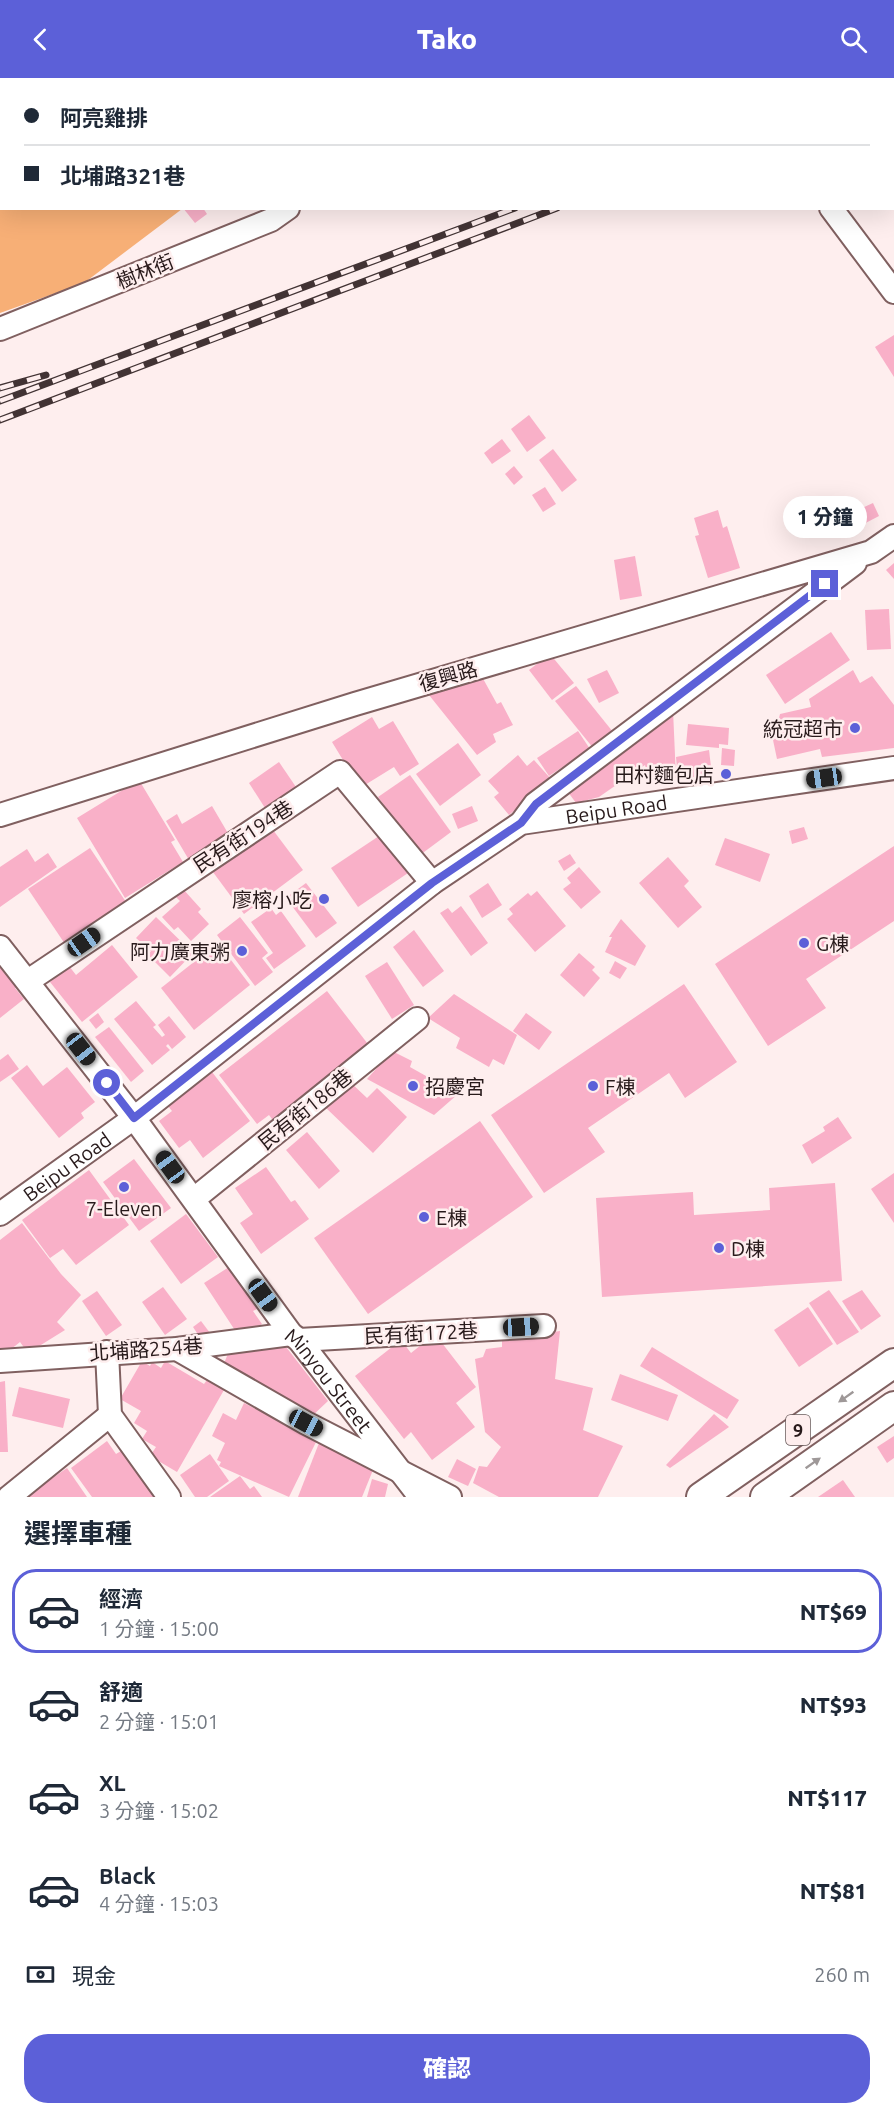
<!DOCTYPE html>
<html lang="zh-TW">
<head>
<meta charset="utf-8">
<style>
	body { margin:0; font-family:Ubuntu,"Noto Sans TC",sans-serif; background:#f6f6f7; color:#1f2937; height:100vh; display:flex; flex-direction:column; font-size:22px; white-space:nowrap }
	* { box-sizing:border-box; margin:0 }
	p { font-size:20px; color:#747a83 }
	.icon { flex:none; width:33px; height:33px; fill:none; stroke:currentColor; stroke-width:2; stroke-linecap:round; stroke-linejoin:round }
	.map { position:relative; height:1419px; overflow:hidden }
	.drawer { display:flex; flex-direction:column; background:#fff; flex:1 }
	.drawer>* { flex:none }
	.top-card { position:absolute; left:0px; top:0px; width:894px; height:132px; box-shadow:0 6px 24px #0002; display:grid; align-content:center; height:132px; padding:0 24px; background:#fff }
	.end { position:absolute; width:27px; height:27px; margin:-14px; border:8px solid #5c60d8; background:#fff; box-shadow:0 0 0 3px #fff }
	.from { border-radius:50% }
	.bubble { position:absolute; height:42px; border-radius:21px; background:#fff; box-shadow:0 6px 24px #0002; font-size:20px; font-weight:800; line-height:42px; text-align:center }
	.car { position:absolute; width:18px; height:36px; margin:-18px -9px; border-radius:8px; box-shadow:0 0 4px 2px #0007; background:linear-gradient(#222 24%,#8ab4d8 0 40%,#222 0 76%,#8ab4d8 0 86%,#222 0) }
	.top-card b { display:flex; align-items:center; gap:21px; height:57px; font-size:22px }
	.top-card b+b { border-top:2px solid #e0e1e3 }
	.top-card i { width:15px; height:15px; background:#1f2937 }
	ul { padding:0; list-style:none }
	li { display:flex; align-items:center; gap:18px; height:84px; margin:0 12px 9px; padding:0 12px; border:3px solid transparent; border-radius:24px }
	li div { flex:1 }
	li b { display:block; font-size:22px }
	li em { font-style:normal; font-weight:800 }
	li.on { border-color:#5c60d8 }
	li>.icon { width:54px; height:54px; stroke-width:1.5 }
	h2 { padding:0 24px; font-size:27px; line-height:72px }
	.pay { display:flex; align-items:center; gap:15px; height:66px; padding:0 24px; font-size:22px }
	.pay p { margin-inline-start:auto }
	.cta { display:flex; gap:12px; margin-top:auto; padding:12px 24px }
	.cta a { flex:1; height:69px; border-radius:24px; background:#5c60d8; color:#fff; font-size:24px; font-weight:800; line-height:69px; text-align:center }
	header { display:flex; justify-content:space-between; align-items:center; height:78px; padding:0 24px; background:#5c60d8; color:#fff; font-size:27px; font-weight:800 }
	.map>svg:first-child { display:block }
	.forest { fill:#f7af76 }
	.building { fill:#f9b0c8 }
	.lines { fill:none; stroke-linecap:round; stroke-linejoin:round }
	.minor-casing { stroke:#806060; stroke-width:26 }
	.major-casing { stroke:#806060; stroke-width:32 }
	.minor { stroke:#fff; stroke-width:22 }
	.major { stroke:#fff; stroke-width:28 }
	.rail-casing { stroke:#423334; stroke-width:7 }
	.rail { stroke:#feeeee; stroke-width:4.5; stroke-dasharray:14; stroke-linecap:butt }
	.oneway { fill:#9e9898 }
	.route { stroke:#5c60d8; stroke-width:8 }
	.poi-dot { fill:#5c60d8; stroke:#feeeee; stroke-width:2 }
	.labels { text-anchor:middle; dominant-baseline:central; stroke-width:5; stroke-linejoin:round; paint-order:stroke }
	.shield { fill:#feeeee; stroke:#685a5a; stroke-width:1.5 }
	.shield-label { font-size:18px; font-weight:bold; fill:#281a1b }
	.street-label { font-size:20px; fill:#281a1b; stroke:#feeeee }
	.poi-label { font-size:20px; fill:#281a1b; stroke:#feeeee; text-anchor:start }
</style>
</head>
<body>
<header><svg class="icon" aria-label="back" viewBox="0 0 24 24"><path d="M15 5l-7 7 7 7"/></svg>Tako<svg class="icon" aria-label="search" viewBox="0 0 24 24"><circle cx="10" cy="10" r="6"/><path d="M15 15l6 6"/></svg></header>
<div class="map">
<svg width="894" height="1419" viewBox="0 0 894 1419">
	<rect width="100%" height="100%" fill="#feeeee"/>
	<g class="forest">
		<path d="M 0,0 L 223,0 L 2,2 L 2,130 L 182,131 L 84,205 L 0,235 Z"/>
		<path d="M 293,0 L 434,0 L 432,2 Z"/>
	</g>
	<g class="building">
		<path d="M 183,130 L 203,130 L 207,136 L 195,145 Z"/>
		<path d="M 894,257 L 894,299 L 875,269 Z"/>
		<path d="M 529,337 L 546,360 L 527,374 L 511,351 Z"/>
		<path d="M 502,361 L 511,373 L 492,386 L 484,375 Z"/>
		<path d="M 553,371 L 577,402 L 562,414 L 539,382 Z"/>
		<path d="M 514,388 L 523,399 L 514,407 L 505,396 Z"/>
		<path d="M 545,409 L 556,426 L 543,434 L 532,417 Z"/>
		<path d="M 873,425 L 879,438 L 856,450 L 849,436 Z"/>
		<path d="M 718,432 L 723,450 L 727,448 L 740,490 L 708,500 L 695,458 L 699,457 L 694,440 Z"/>
		<path d="M 635,478 L 642,518 L 620,522 L 614,482 Z"/>
		<path d="M 894,485 L 894,501 L 886,492 Z"/>
		<path d="M 889,531 L 891,571 L 867,572 L 865,532 Z"/>
		<path d="M 831,554 L 850,582 L 785,626 L 766,597 Z"/>
		<path d="M 550,576 L 574,605 L 552,622 L 529,592 Z"/>
		<path d="M 607,592 L 619,615 L 599,625 L 587,601 Z"/>
		<path d="M 853,592 L 860,605 L 872,598 L 894,627 L 894,670 L 822,679 L 820,671 L 777,681 L 773,662 L 780,636 L 811,629 L 809,621 Z"/>
		<path d="M 481,597 L 497,626 L 501,624 L 513,647 L 493,656 L 496,664 L 477,677 L 429,617 L 443,608 Z"/>
		<path d="M 576,608 L 613,654 L 594,671 L 555,623 Z"/>
		<path d="M 673,632 L 676,700 L 649,703 L 645,687 L 599,719 L 576,725 L 565,710 Z"/>
		<path d="M 372,639 L 379,651 L 393,643 L 419,686 L 400,698 L 394,689 L 360,710 L 332,664 Z"/>
		<path d="M 688,646 L 729,650 L 728,667 L 719,666 L 719,670 L 686,667 Z"/>
		<path d="M 578,653 L 590,671 L 549,698 L 537,680 Z"/>
		<path d="M 458,665 L 481,697 L 440,728 L 416,696 Z"/>
		<path d="M 722,670 L 735,672 L 734,688 L 721,687 Z"/>
		<path d="M 709,672 L 712,697 L 678,701 L 676,679 Z"/>
		<path d="M 518,677 L 527,688 L 534,682 L 551,701 L 509,737 L 494,719 L 499,715 L 488,703 Z"/>
		<path d="M 279,684 L 296,709 L 265,730 L 249,705 Z"/>
		<path d="M 410,697 L 451,754 L 420,777 L 378,719 Z"/>
		<path d="M 139,702 L 175,762 L 171,764 L 183,784 L 125,820 L 77,740 Z"/>
		<path d="M 212,728 L 229,757 L 189,782 L 166,743 L 177,736 L 182,746 Z"/>
		<path d="M 472,728 L 478,743 L 458,751 L 452,736 Z"/>
		<path d="M 270,748 L 303,792 L 244,836 L 210,790 Z"/>
		<path d="M 804,749 L 808,761 L 792,766 L 789,753 Z"/>
		<path d="M 385,754 L 411,793 L 358,829 L 331,790 Z"/>
		<path d="M 725,760 L 770,776 L 760,804 L 715,787 Z"/>
		<path d="M 894,768 L 894,843 L 806,901 L 826,930 L 768,968 L 715,886 Z"/>
		<path d="M 90,770 L 126,824 L 65,866 L 28,811 Z"/>
		<path d="M 27,771 L 35,784 L 48,775 L 57,789 L 0,829 L 0,789 Z"/>
		<path d="M 570,776 L 576,785 L 564,793 L 558,783 Z"/>
		<path d="M 668,779 L 689,803 L 684,808 L 702,829 L 678,850 L 639,805 Z"/>
		<path d="M 579,789 L 601,814 L 581,831 L 563,811 L 571,805 L 567,800 Z"/>
		<path d="M 306,805 L 337,845 L 316,860 L 286,820 Z"/>
		<path d="M 488,805 L 502,827 L 482,840 L 469,818 Z"/>
		<path d="M 183,811 L 201,831 L 198,834 L 209,846 L 191,863 L 178,849 L 174,852 L 162,839 L 180,823 L 175,818 Z"/>
		<path d="M 537,813 L 566,848 L 535,874 L 507,841 L 513,836 L 509,831 L 528,815 L 531,818 Z"/>
		<path d="M 461,828 L 488,865 L 471,878 L 440,835 L 448,830 L 452,835 Z"/>
		<path d="M 271,830 L 276,837 L 281,833 L 306,868 L 274,891 L 266,880 L 273,875 L 251,844 Z"/>
		<path d="M 156,839 L 193,875 L 170,899 L 148,877 L 151,873 L 136,860 Z"/>
		<path d="M 240,839 L 268,875 L 262,880 L 273,894 L 255,908 L 217,857 Z"/>
		<path d="M 621,841 L 646,868 L 635,888 L 605,874 L 612,859 L 609,859 Z"/>
		<path d="M 414,852 L 444,893 L 423,909 L 393,869 Z"/>
		<path d="M 218,865 L 250,907 L 194,952 L 161,910 Z"/>
		<path d="M 112,867 L 138,899 L 82,944 L 50,904 L 69,888 L 76,897 Z"/>
		<path d="M 579,875 L 595,889 L 592,892 L 600,900 L 584,919 L 560,897 Z"/>
		<path d="M 615,883 L 627,890 L 620,901 L 609,895 Z"/>
		<path d="M 387,884 L 414,927 L 392,941 L 365,898 Z"/>
		<path d="M 0,889 L 5,896 L 8,893 L 19,907 L 15,910 L 24,921 L 0,940 Z"/>
		<path d="M 684,906 L 737,984 L 685,1020 L 669,995 L 588,1050 L 605,1074 L 544,1115 L 491,1037 Z"/>
		<path d="M 327,913 L 371,970 L 275,1045 L 269,1037 L 257,1046 L 219,997 Z"/>
		<path d="M 454,916 L 517,957 L 504,987 L 493,981 L 489,989 L 456,970 L 460,960 L 428,940 Z"/>
		<path d="M 136,923 L 156,947 L 153,949 L 162,959 L 165,957 L 158,947 L 169,938 L 186,959 L 172,971 L 168,966 L 166,968 L 170,972 L 152,987 L 114,941 Z"/>
		<path d="M 98,935 L 104,944 L 96,951 L 89,942 Z"/>
		<path d="M 526,935 L 552,954 L 539,972 L 513,953 Z"/>
		<path d="M 109,949 L 144,993 L 131,1004 L 95,959 Z"/>
		<path d="M 392,973 L 412,983 L 410,989 L 458,1016 L 434,1037 L 367,1001 Z"/>
		<path d="M 8,976 L 19,991 L 0,1004 L 0,982 Z"/>
		<path d="M 27,987 L 43,1008 L 67,989 L 95,1024 L 81,1035 L 84,1040 L 59,1060 L 11,1000 Z"/>
		<path d="M 212,994 L 250,1043 L 203,1080 L 190,1062 L 179,1070 L 159,1043 L 172,1033 L 168,1028 Z"/>
		<path d="M 349,1003 L 367,1020 L 377,1010 L 407,1039 L 373,1075 L 325,1029 Z"/>
		<path d="M 838,1039 L 852,1060 L 812,1086 L 802,1067 L 825,1053 L 823,1049 Z"/>
		<path d="M 480,1043 L 533,1119 L 368,1236 L 314,1160 Z"/>
		<path d="M 307,1054 L 340,1093 L 319,1111 L 286,1072 Z"/>
		<path d="M 134,1081 L 171,1130 L 139,1153 L 103,1104 Z"/>
		<path d="M 266,1089 L 291,1124 L 295,1122 L 309,1141 L 261,1176 L 240,1145 L 253,1136 L 235,1110 Z"/>
		<path d="M 89,1092 L 129,1147 L 76,1187 L 63,1171 L 50,1180 L 22,1142 Z"/>
		<path d="M 894,1095 L 894,1145 L 871,1111 Z"/>
		<path d="M 835,1105 L 842,1203 L 602,1219 L 596,1120 L 693,1114 L 694,1137 L 770,1132 L 769,1110 Z"/>
		<path d="M 186,1136 L 218,1179 L 181,1206 L 150,1163 Z"/>
		<path d="M 22,1145 L 61,1196 L 81,1217 L 57,1244 L 65,1252 L 28,1275 L 20,1264 L 5,1276 L 0,1276 L 0,1162 Z"/>
		<path d="M 229,1189 L 257,1231 L 253,1233 L 262,1246 L 240,1260 L 204,1205 Z"/>
		<path d="M 163,1209 L 187,1241 L 165,1257 L 142,1224 Z"/>
		<path d="M 829,1212 L 859,1254 L 837,1267 L 809,1225 Z"/>
		<path d="M 862,1212 L 881,1238 L 861,1252 L 842,1223 Z"/>
		<path d="M 97,1213 L 122,1247 L 106,1258 L 82,1223 Z"/>
		<path d="M 808,1229 L 833,1266 L 799,1289 L 774,1252 Z"/>
		<path d="M 201,1243 L 210,1255 L 201,1261 L 193,1249 Z"/>
		<path d="M 560,1253 L 555,1301 L 593,1310 L 583,1352 L 623,1368 L 598,1419 L 499,1419 L 473,1405 L 479,1388 L 487,1389 L 501,1369 L 485,1354 L 475,1281 L 483,1279 L 486,1271 L 502,1269 L 502,1262 Z"/>
		<path d="M 435,1256 L 476,1309 L 456,1325 L 475,1349 L 432,1382 L 411,1354 L 404,1361 L 355,1298 L 401,1262 L 411,1275 Z"/>
		<path d="M 283,1265 L 328,1323 L 310,1340 L 222,1290 L 230,1271 Z"/>
		<path d="M 652,1269 L 739,1322 L 727,1341 L 640,1288 Z"/>
		<path d="M 142,1283 L 150,1288 L 152,1284 L 161,1290 L 165,1283 L 204,1306 L 207,1302 L 224,1312 L 177,1394 L 150,1378 L 156,1369 L 142,1361 L 147,1353 L 134,1345 L 141,1333 L 120,1321 Z"/>
		<path d="M 620,1296 L 678,1317 L 668,1343 L 611,1322 Z"/>
		<path d="M 5,1303 L 8,1374 L 0,1374 L 0,1304 Z"/>
		<path d="M 19,1309 L 70,1321 L 63,1350 L 12,1338 Z"/>
		<path d="M 244,1325 L 260,1333 L 262,1330 L 318,1360 L 289,1419 L 219,1388 L 221,1384 L 217,1382 L 225,1365 L 212,1358 L 223,1335 L 236,1342 Z"/>
		<path d="M 714,1336 L 729,1349 L 670,1390 L 666,1387 Z"/>
		<path d="M 894,1358 L 894,1380 L 887,1385 L 877,1369 Z"/>
		<path d="M 107,1363 L 116,1376 L 121,1373 L 154,1419 L 92,1419 L 71,1390 Z"/>
		<path d="M 319,1365 L 375,1387 L 362,1419 L 298,1419 Z"/>
		<path d="M 210,1376 L 229,1403 L 207,1419 L 195,1419 L 180,1397 Z"/>
		<path d="M 457,1381 L 476,1391 L 468,1408 L 448,1399 Z"/>
		<path d="M 67,1390 L 87,1419 L 25,1419 Z"/>
		<path d="M 240,1398 L 250,1411 L 254,1408 L 262,1419 L 210,1419 Z"/>
		<path d="M 372,1401 L 388,1406 L 385,1419 L 367,1419 Z"/>
		<path d="M 843,1402 L 855,1419 L 818,1419 Z"/>
	</g>
	<g class="lines">
		<defs>
			<g id="minor">
				<path d="M 735,0 L 736,2"/>
				<path d="M 458,2 L 460,0"/>
				<path d="M 831,130 L 894,214"/>
				<path d="M 0,251 L 271,142 L 288,130"/>
				<path d="M 0,737 L 355,626 L 871,474 L 894,458"/>
				<path d="M 521,745 L 535,726 L 855,485"/>
				<path id="s1" d="M 0,869 L 134,1040 L 291,1256 L 299,1262 L 420,1419"/>
				<path d="M 28,903 L 340,694 L 432,805"/>
				<path d="M 194,1121 L 417,941"/>
				<path id="s2" d="M 0,1136 L 134,1040 L 432,805 L 521,745 L 894,690"/>
				<path d="M 299,1262 L 544,1248"/>
				<path d="M 177,1271 L 306,1345 L 450,1419"/>
				<path d="M 107,1274 L 110,1337 L 169,1419"/>
				<path d="M 0,1283 L 177,1271 L 291,1256"/>
				<path d="M 9,1419 L 110,1337"/>
			</g>
			<g id="major">
				<path d="M 701,1419 L 894,1285"/>
				<path d="M 765,1419 L 894,1328"/>
			</g>
		</defs>
		<use href="#minor" class="minor-casing"/>
		<use href="#major" class="major-casing"/>
		<use href="#minor" class="minor"/>
		<use href="#major" class="major"/>
		<defs>
			<g id="rail">
				<path d="M 851,2 L 855,0"/>
				<path d="M 892,2 L 894,1"/>
				<path d="M 0,310 L 46,297"/>
				<path d="M 0,323 L 515,130"/>
				<path d="M 0,342 L 557,130"/>
			</g>
		</defs>
		<use href="#rail" class="rail-casing"/>
		<use href="#rail" class="rail"/>
	</g>
	<defs><path id="oneway-solid" d="M-6-.8H1V-3.2L6.5 0L1 3.2V.8H-6Z" transform="scale(1.5)"/></defs>
	<g class="oneway">
		<use href="#oneway-solid" transform="translate(846 1319) rotate(145)"/>
		<use href="#oneway-solid" transform="translate(813 1385) rotate(-35)"/>
	</g>
	<g class="lines">
		<path class="route" d="M 107,1005 L 134,1040 L 432,805 L 521,745 L 536,726 L 825,506"/>
	</g>
	<g class="poi-dot">
		<circle cx="855" cy="650" r="6"/>
		<circle cx="726" cy="696" r="6"/>
		<circle cx="324" cy="821" r="6"/>
		<circle cx="804" cy="865" r="6"/>
		<circle cx="242" cy="873" r="6"/>
		<circle cx="413" cy="1008" r="6"/>
		<circle cx="593" cy="1008" r="6"/>
		<circle cx="124" cy="1109" r="6"/>
		<circle cx="424" cy="1139" r="6"/>
		<circle cx="719" cy="1170" r="6"/>
	</g>
	<g class="labels">
		<rect class="shield" x="786" y="1337" width="24" height="30" rx="4.5"/>
		<g class="shield-label">
			<text x="798" y="1352">9</text>
		</g>
		<g class="street-label">
			<text transform="translate(145 193) rotate(-22)">樹林街</text>
			<text transform="translate(448 598) rotate(-16)">復興路</text>
			<text stroke="none"><textPath href="#s2" startOffset="748">Beipu Road</textPath></text>
			<text transform="translate(243 758) rotate(-33)">民有街194巷</text>
			<text transform="translate(305 1031) rotate(-39)">民有街186巷</text>
			<text stroke="none"><textPath href="#s2" startOffset="82">Beipu Road</textPath></text>
			<text transform="translate(421 1255) rotate(-3)">民有街172巷</text>
			<text transform="translate(146 1271) rotate(-4)">北埔路254巷</text>
			<text stroke="none"><textPath href="#s1" startOffset="544">Minyou Street</textPath></text>
		</g>
		<g class="poi-label">
			<text x="843" y="650" text-anchor="end">統冠超市</text>
			<text x="714" y="696" text-anchor="end">田村麵包店</text>
			<text x="312" y="821" text-anchor="end">廖榕小吃</text>
			<text x="816" y="865">G棟</text>
			<text x="230" y="873" text-anchor="end">阿力廣東粥</text>
			<text x="425" y="1008">招慶宮</text>
			<text x="605" y="1008">F棟</text>
			<text x="124" y="1130" text-anchor="middle">7-Eleven</text>
			<text x="436" y="1139">E棟</text>
			<text x="731" y="1170">D棟</text>
		</g>
	</g>
</svg>
<i class="end from" style="left:107px;top:1005px"></i>
<i class="end" style="left:825px;top:506px"></i>
<div class="bubble" style="left:783px;top:418px;width:84px">1 分鐘</div>
<i class="car" style="left:824px;top:700px;rotate:262deg"></i>
<i class="car" style="left:84px;top:864px;rotate:55deg"></i>
<i class="car" style="left:81px;top:971px;rotate:142deg"></i>
<i class="car" style="left:170px;top:1089px;rotate:324deg"></i>
<i class="car" style="left:263px;top:1217px;rotate:144deg"></i>
<i class="car" style="left:521px;top:1249px;rotate:87deg"></i>
<i class="car" style="left:306px;top:1345px;rotate:118deg"></i>
<div class="top-card">
<b><i class="from"></i>阿亮雞排</b>
<b><i></i>北埔路321巷</b>
</div>
</div>
<section class="drawer">
<h2>選擇車種</h2>
<ul>
<li class="on"><svg class="icon" aria-label="car" viewBox="0 0 24 24"><path d="M5 17H2v-5l4-1 3-4h7l3 4 3 1v5h-3M9 17h6M6 11h13"/><circle cx="7" cy="17" r="2"/><circle cx="17" cy="17" r="2"/></svg><div><b>經濟</b><p>1 分鐘 · 15:00</p></div><em>NT$69</em></li>
<li><svg class="icon" aria-label="car" viewBox="0 0 24 24"><path d="M5 17H2v-5l4-1 3-4h7l3 4 3 1v5h-3M9 17h6M6 11h13"/><circle cx="7" cy="17" r="2"/><circle cx="17" cy="17" r="2"/></svg><div><b>舒適</b><p>2 分鐘 · 15:01</p></div><em>NT$93</em></li>
<li><svg class="icon" aria-label="car" viewBox="0 0 24 24"><path d="M5 17H2v-5l4-1 3-4h7l3 4 3 1v5h-3M9 17h6M6 11h13"/><circle cx="7" cy="17" r="2"/><circle cx="17" cy="17" r="2"/></svg><div><b>XL</b><p>3 分鐘 · 15:02</p></div><em>NT$117</em></li>
<li><svg class="icon" aria-label="car" viewBox="0 0 24 24"><path d="M5 17H2v-5l4-1 3-4h7l3 4 3 1v5h-3M9 17h6M6 11h13"/><circle cx="7" cy="17" r="2"/><circle cx="17" cy="17" r="2"/></svg><div><b>Black</b><p>4 分鐘 · 15:03</p></div><em>NT$81</em></li>
</ul>
<div class="pay"><svg class="icon" aria-label="cash" viewBox="0 0 24 24"><path d="M3 7h18v10H3z"/><circle cx="12" cy="12" r="2"/></svg>現金<p>260 m</p></div>
<div class="cta"><a>確認</a></div>
</section>
</body>
</html>
